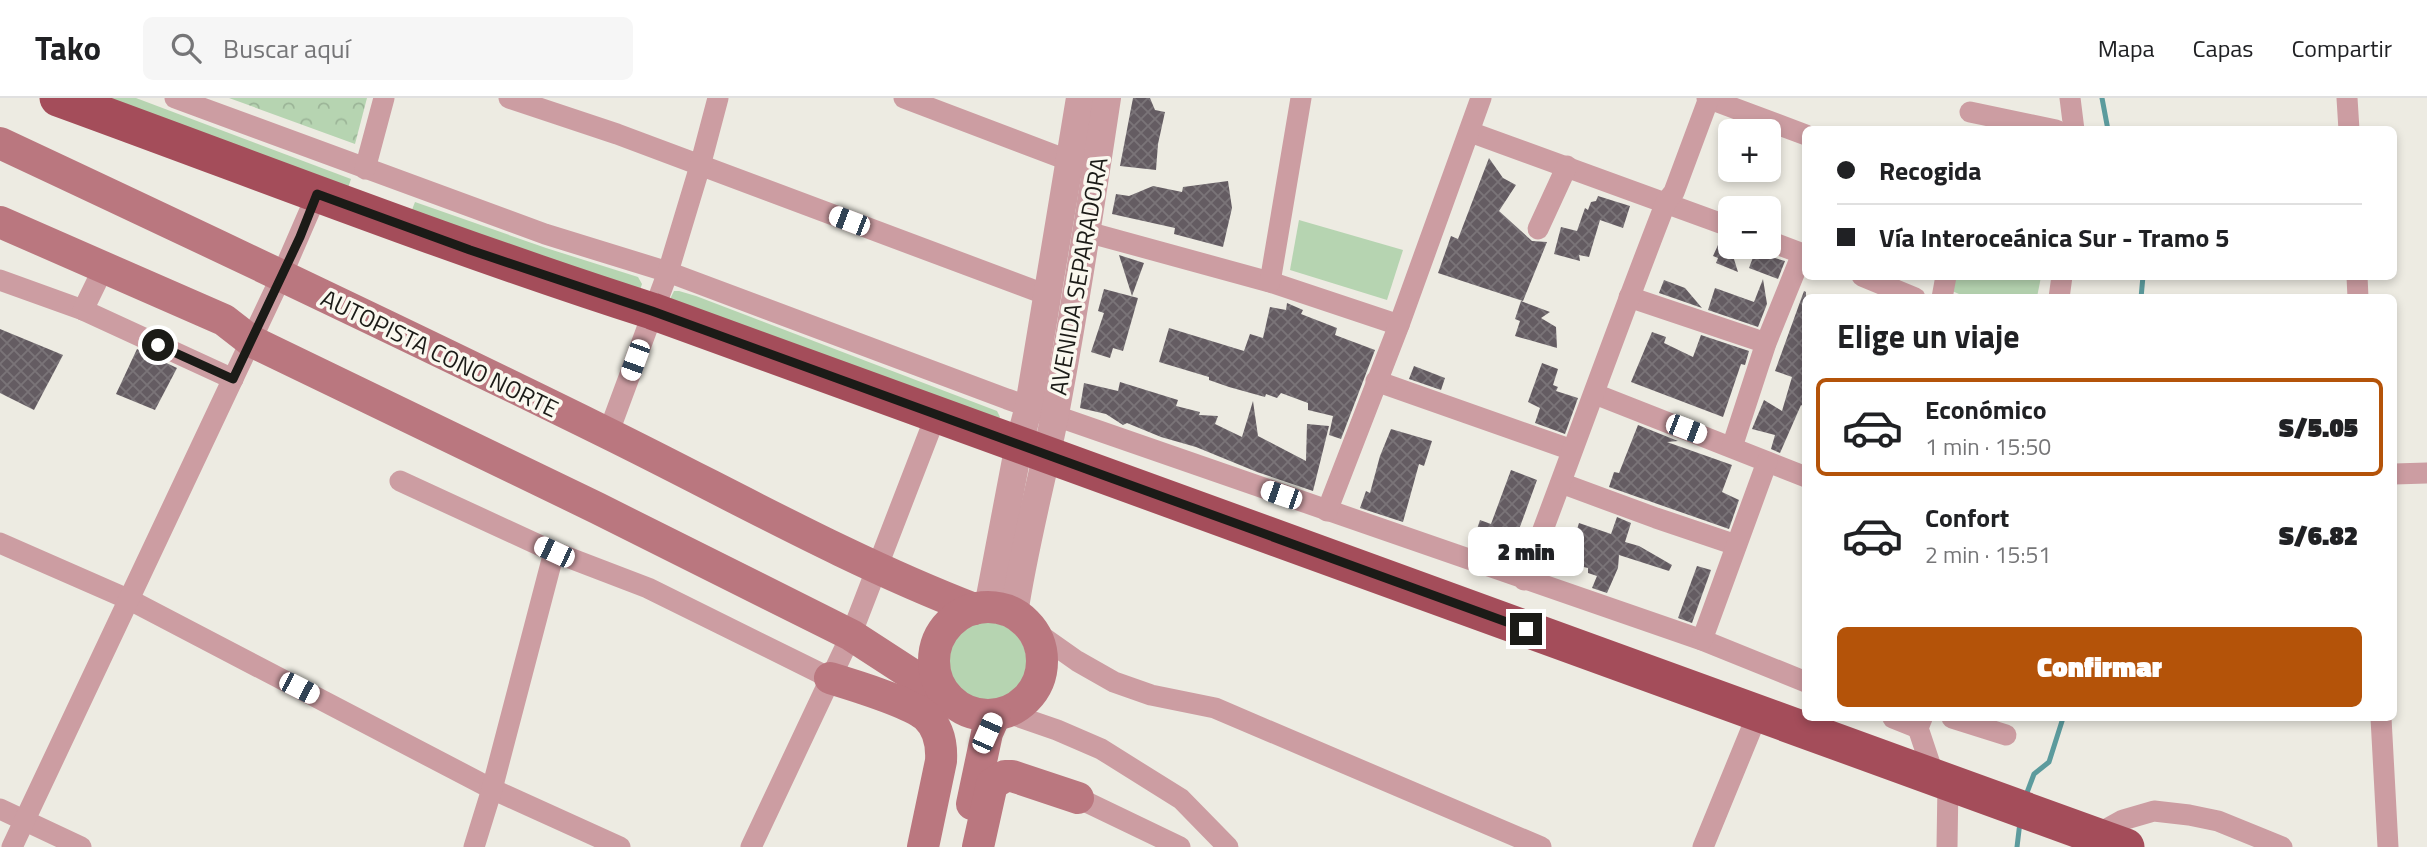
<!DOCTYPE html>
<html lang="es">
<head>
<meta charset="utf-8">
<style>
	body { margin:0; font-family:"Titillium Web",sans-serif; background:#f6f6f6; color:#202124; height:100vh; display:flex; flex-direction:column; font-size:26px; white-space:nowrap }
	* { box-sizing:border-box; margin:0 }
	p { font-size:23px; color:#757577 }
	.icon { flex:none; width:38px; height:38px; fill:none; stroke:currentColor; stroke-width:2; stroke-linecap:round; stroke-linejoin:round }
	.map { position:relative; flex:1; overflow:hidden }
	.side { position:absolute; left:1802px; top:196px; width:595px; height:427px; display:flex; flex-direction:column; background:#fff; border-radius:10px; box-shadow:0 4px 10px #0003 }
	.side>* { flex:none }
	.guide { position:absolute; left:1802px; top:28px; width:595px; height:154px; border-radius:10px; box-shadow:0 4px 10px #0003; display:grid; align-content:center; height:154px; padding:0 35px; background:#fff }
	.fabs { position:absolute; left:1718px; top:21px; display:grid; gap:14px }
	.fabs a { display:grid; place-items:center; width:63px; height:63px; border-radius:10px; background:#fff; box-shadow:0 4px 10px #0003; font-size:35px }
	.end { position:absolute; width:32px; height:32px; margin:-16px; border:9px solid #1b1b17; background:#fff; box-shadow:0 0 0 4px #fff }
	.from { border-radius:50% }
	.bubble { position:absolute; height:49px; border-radius:10px; background:#fff; box-shadow:0 4px 10px #0003; font-size:23px; font-weight:800; line-height:49px; text-align:center }
	.car { position:absolute; width:21px; height:42px; margin:-21px -10px; border-radius:9px; box-shadow:0 0 5px 2px #0007; background:linear-gradient(#fff 24%,#345 0 40%,#fff 0 76%,#345 0 86%,#fff 0) }
	.guide b { display:flex; align-items:center; gap:24px; height:66px; font-size:26px }
	.guide b+b { border-top:2px solid #e0e0e0 }
	.guide i { width:18px; height:18px; background:#202124 }
	ul { padding:0; list-style:none }
	li { display:flex; align-items:center; gap:21px; height:98px; margin:0 14px 10px; padding:0 21px; border:4px solid transparent; border-radius:10px }
	li div { flex:1 }
	li b { display:block; font-size:26px }
	li em { font-style:normal; font-weight:800 }
	li.current { border-color:#b45309 }
	li>.icon { width:63px; height:63px; stroke-width:1.5 }
	h2 { padding:0 35px; font-size:32px; line-height:84px }
	.primary-button { display:flex; gap:14px; margin-top:auto; padding:14px 35px }
	.primary-button a { flex:1; height:80px; border-radius:10px; background:#b45309; color:#fff; font-size:28px; font-weight:800; line-height:80px; text-align:center }
	header { display:flex; align-items:center; gap:42px; box-sizing:border-box; height:98px; padding:0 35px; background:#fff; border-bottom:2px solid #e0e0e0 }
	header strong { font-size:33px }
	nav { display:flex; gap:38px; margin-inline-start:auto; font-size:24px }
	.search { width:490px; height:63px; background:#f6f6f6; display:flex; align-items:center; gap:18px; box-sizing:border-box; padding:0 24px; border-radius:10px; color:#757577; font-size:26px }
	.map>svg:first-child { display:block }
	.green { fill:#b6d4b1 }
	.park { fill:url(#park-crowns) }
	.lines { fill:none; stroke-linecap:round; stroke-linejoin:round }
	.stream { stroke:#5c9b9d; stroke-width:5 }
	.building { fill:url(#building-cross-hatch) }
	.minor { stroke:#cc9da2; stroke-width:21 }
	.tertiary { stroke:#cc9da2; stroke-width:28 }
	.secondary { stroke:#ba777f; stroke-width:32 }
	.trunk { stroke:#a44d5a; stroke-width:37 }
	.route { stroke:#1b1b17; stroke-width:9 }
	.labels { text-anchor:middle; dominant-baseline:central; stroke-width:7; stroke-linejoin:round; paint-order:stroke }
	.street-label { font-size:24px; fill:#1b1b17; stroke:#faf8ef }
</style>
</head>
<body>
<header>
<strong>Tako</strong>
<div class="search"><svg class="icon" aria-label="search" viewBox="0 0 24 24"><circle cx="10" cy="10" r="6"/><path d="M15 15l6 6"/></svg>Buscar aquí</div>
<nav><a>Mapa</a><a>Capas</a><a>Compartir</a></nav>
</header>
<div class="map">
<svg width="2427" height="749" viewBox="0 0 2427 749">
	<defs>
		<pattern id="park-crowns" width="20" height="18" patternUnits="userSpaceOnUse" patternTransform="scale(1.75)"><rect width="20" height="18" fill="#b6d4b1"/><path d="M2 6a3 3 0 1 1 6 0M12 15a3 3 0 1 1 6 0" fill="none" stroke="#9cb598"/></pattern>
		<pattern id="building-cross-hatch" width="8" height="8" patternUnits="userSpaceOnUse" patternTransform="scale(1.75)"><rect width="8" height="8" fill="#645c62"/><path d="M0 0l8 8M0 8l8-8" fill="none" stroke="#7a7478"/></pattern>
	</defs>
	<rect width="100%" height="100%" fill="#edebe2"/>
	<g class="green">
		<path d="M 95,0 L 136,0 L 351,81 L 347,93 Z"/>
		<path d="M 415,104 L 546,150 L 638,179 L 642,186 L 639,195 L 410,117 Z"/>
		<path d="M 1299,122 L 1403,152 L 1387,202 L 1290,172 Z"/>
		<path d="M 1954,179 L 2038,178 L 2041,179 L 2037,199 L 1966,199 L 1952,193 Z"/>
		<path d="M 674,193 L 679,193 L 696,198 L 997,313 L 1000,319 L 996,325 L 668,205 Z"/>
		<circle cx="986" cy="565" r="41"/>
	</g>
	<path class="park" d="M 229,0 L 367,0 L 355,46 Z"/>
	<g class="lines">
		<g class="stream">
			<path d="M 2102,0 L 2108,32"/>
			<path d="M 2141,200 L 2143,178"/>
			<path d="M 2025,700 L 2034,676 L 2049,664 L 2063,620"/>
			<path d="M 2017,749 L 2020,724"/>
		</g>
	</g>
	<g class="building">
		<path d="M 1133,0 L 1150,0 L 1155,12 L 1165,14 L 1158,46 L 1156,72 L 1120,68 Z"/>
		<path d="M 1489,60 L 1503,80 L 1516,87 L 1499,113 L 1532,143 L 1547,144 L 1523,203 L 1438,175 L 1451,138 L 1458,141 Z"/>
		<path d="M 1228,83 L 1232,110 L 1223,149 L 1174,136 L 1175,130 L 1112,116 L 1116,96 L 1129,98 L 1153,88 L 1182,94 L 1183,89 Z"/>
		<path d="M 1598,98 L 1630,108 L 1623,130 L 1600,122 L 1589,159 L 1579,157 L 1580,163 L 1554,156 L 1561,129 L 1577,133 L 1585,110 L 1588,112 L 1591,104 L 1596,103 Z"/>
		<path d="M 1725,141 L 1728,142 L 1738,174 L 1716,165 L 1718,160 L 1713,158 L 1718,147 Z"/>
		<path d="M 1755,154 L 1785,163 L 1778,181 L 1749,170 Z"/>
		<path d="M 1119,157 L 1144,165 L 1132,198 Z"/>
		<path d="M 1763,181 L 1767,206 L 1758,229 L 1708,212 L 1715,190 L 1754,204 Z"/>
		<path d="M 1664,182 L 1685,190 L 1702,210 L 1659,195 Z"/>
		<path d="M 1104,191 L 1138,200 L 1123,253 L 1113,250 L 1110,260 L 1091,254 L 1104,215 L 1098,213 Z"/>
		<path d="M 1804,193 L 1806,194 L 1806,310 L 1801,307 L 1780,355 L 1771,351 L 1775,337 L 1752,331 L 1764,302 L 1782,313 L 1792,279 L 1775,273 Z"/>
		<path d="M 1521,203 L 1550,214 L 1541,220 L 1556,229 L 1557,250 L 1515,238 L 1520,223 L 1515,221 Z"/>
		<path d="M 1287,205 L 1303,212 L 1301,216 L 1337,230 L 1335,237 L 1375,252 L 1341,341 L 1329,337 L 1333,318 L 1308,312 L 1308,305 L 1281,295 L 1277,300 L 1266,296 L 1265,299 L 1229,289 L 1209,282 L 1209,279 L 1159,264 L 1169,230 L 1244,253 L 1250,236 L 1263,240 L 1270,209 L 1286,212 Z"/>
		<path d="M 0,231 L 63,257 L 34,312 L 0,295 Z"/>
		<path d="M 1652,234 L 1666,239 L 1664,245 L 1693,259 L 1701,237 L 1749,253 L 1745,267 L 1741,266 L 1723,319 L 1631,284 Z"/>
		<path d="M 137,251 L 177,270 L 155,312 L 116,296 Z"/>
		<path d="M 1542,265 L 1558,271 L 1553,287 L 1558,289 L 1556,293 L 1578,300 L 1565,336 L 1535,325 L 1540,310 L 1528,304 Z"/>
		<path d="M 1414,268 L 1445,280 L 1441,292 L 1409,281 Z"/>
		<path d="M 1120,284 L 1178,302 L 1176,308 L 1200,314 L 1199,317 L 1218,318 L 1215,326 L 1242,339 L 1253,303 L 1258,338 L 1306,363 L 1307,326 L 1329,328 L 1313,393 L 1257,374 L 1196,349 L 1161,339 L 1127,325 L 1123,327 L 1106,316 L 1080,310 L 1084,285 L 1118,293 Z"/>
		<path d="M 1638,327 L 1678,343 L 1667,344 L 1732,367 L 1722,394 L 1739,402 L 1729,431 L 1609,389 L 1614,374 L 1619,375 Z"/>
		<path d="M 1391,331 L 1432,343 L 1424,368 L 1419,366 L 1403,424 L 1360,410 L 1366,393 L 1370,395 L 1380,358 Z"/>
		<path d="M 1511,372 L 1537,382 L 1509,459 L 1472,446 L 1480,422 L 1491,426 Z"/>
		<path d="M 1617,419 L 1631,425 L 1625,444 L 1639,448 L 1672,467 L 1669,473 L 1619,457 L 1618,470 L 1607,495 L 1592,490 L 1597,478 L 1588,475 L 1588,470 L 1579,468 L 1582,457 L 1570,453 L 1579,425 L 1611,436 Z"/>
		<path d="M 1697,468 L 1711,472 L 1692,525 L 1678,520 Z"/>
	</g>
	<g class="lines">
		<g class="minor">
			<path d="M 175,0 L 545,136 L 668,174 L 1007,301 L 1702,542 L 1806,584"/>
			<path d="M 509,0 L 617,36 L 1047,197"/>
			<path d="M 904,0 L 1070,63 L 1083,66"/>
			<path d="M 1707,0 L 1806,37"/>
			<path d="M 2070,0 L 2074,32"/>
			<path d="M 2347,0 L 2349,32"/>
			<path d="M 1970,14 L 2056,32"/>
			<path d="M 1470,34 L 1731,129"/>
			<path d="M 365,71 L 384,0"/>
			<path d="M 1538,131 L 1567,68"/>
			<path d="M 1087,134 L 1270,184 L 1399,227"/>
			<path d="M 1769,143 L 1806,157"/>
			<path d="M 1862,178 L 1915,200"/>
			<path d="M 2357,178 L 2358,200"/>
			<path d="M 0,182 L 83,212 L 233,281"/>
			<path d="M 1270,184 L 1301,0"/>
			<path d="M 1629,199 L 1766,245"/>
			<path d="M 1942,200 L 1946,178"/>
			<path d="M 2059,200 L 2062,178"/>
			<path d="M 83,212 L 104,169"/>
			<path d="M 1376,283 L 1572,352"/>
			<path d="M 1595,296 L 1806,379"/>
			<path d="M 608,336 L 668,174 L 700,68 L 718,0"/>
			<path d="M 1732,349 L 1766,245 L 1802,156"/>
			<path d="M 2394,376 L 2427,375"/>
			<path d="M 400,383 L 554,454 L 648,490 L 830,580"/>
			<path d="M 1561,385 L 1656,420 L 1736,447"/>
			<path d="M 1327,413 L 1399,227 L 1481,0"/>
			<path d="M 0,445 L 130,502 L 492,691 L 620,749"/>
			<path d="M 1524,482 C 1572,356 1617,229 1666,104 L 1674,94 L 1709,0"/>
			<path d="M 1033,532 L 1077,563 L 1114,584 L 1151,597 L 1215,610 L 1541,749"/>
			<path d="M 1702,542 L 1767,364"/>
			<path d="M 1005,614 L 1057,632 L 1101,651 L 1181,701 L 1228,749"/>
			<path d="M 1893,620 L 1918,630"/>
			<path d="M 1922,620 L 1918,630 L 1935,681"/>
			<path d="M 1952,620 L 2006,637"/>
			<path d="M 2381,620 L 2388,749"/>
			<path d="M 1078,700 L 1180,749"/>
			<path d="M 0,711 L 81,749"/>
			<path d="M 2096,737 L 2123,722 L 2154,713 L 2189,717 L 2218,723 L 2282,749"/>
			<path d="M 12,749 L 281,179 L 317,96"/>
			<path d="M 474,749 L 492,691 L 554,454"/>
			<path d="M 751,749 L 851,537 L 936,317"/>
			<path d="M 1703,749 L 1758,615"/>
			<path d="M 1947,749 L 1948,685"/>
		</g>
		<g class="tertiary">
			<path d="M 988,509 L 1019,346 L 1029,308 L 1080,0"/>
			<path d="M 1014,516 C 1024,448 1042,383 1055,316 C 1075,211 1091,106 1107,0"/>
		</g>
		<g class="secondary">
			<path d="M 0,45 C 203,140 406,236 607,335 C 729,395 847,462 974,511"/>
			<path d="M 0,124 L 224,222 L 251,243 L 597,410 L 851,537 L 948,600"/>
			<circle cx="988" cy="563" r="54"/>
			<path d="M 830,580 C 853,587 909,604 926,618 C 939,630 942,646 941,663 L 923,749"/>
			<path d="M 972,706 L 987,635 L 995,617"/>
			<path d="M 978,749 L 992,686 L 1005,678 L 1012,678 L 1078,700"/>
		</g>
		<path class="trunk" d="M 58,0 C 256,72 452,149 652,213 L 2126,749"/>
	</g>
	<g class="lines">
		<path class="route" d="M 158,247 L 233,281 L 300,139 L 317,96 L 470,152 L 652,213 L 1526,531"/>
	</g>
	<g class="labels">
		<g class="street-label">
			<text transform="translate(1078 178) rotate(-80)">AVENIDA SEPARADORA</text>
			<text transform="translate(440 255) rotate(26)">AUTOPISTA CONO NORTE</text>
		</g>
	</g>
</svg>
<div class="fabs">
<a>+</a>
<a>−</a>
</div>
<i class="end from" style="left:158px;top:247px"></i>
<i class="end" style="left:1526px;top:531px"></i>
<div class="bubble" style="left:1468px;top:429px;width:116px">2 min</div>
<i class="car" style="left:849px;top:123px;rotate:291deg"></i>
<i class="car" style="left:635px;top:262px;rotate:200deg"></i>
<i class="car" style="left:1686px;top:331px;rotate:111deg"></i>
<i class="car" style="left:1281px;top:397px;rotate:289deg"></i>
<i class="car" style="left:554px;top:454px;rotate:295deg"></i>
<i class="car" style="left:299px;top:590px;rotate:117deg"></i>
<i class="car" style="left:987px;top:635px;rotate:24deg"></i>
<div class="guide">
<b><i class="from"></i>Recogida</b>
<b><i></i>Vía Interoceánica Sur - Tramo 5</b>
</div>
<section class="side">
<h2>Elige un viaje</h2>
<ul>
<li class="current"><svg class="icon" aria-label="car" viewBox="0 0 24 24"><path d="M5 17H2v-5l4-1 3-4h7l3 4 3 1v5h-3M9 17h6M6 11h13"/><circle cx="7" cy="17" r="2"/><circle cx="17" cy="17" r="2"/></svg><div><b>Económico</b><p>1 min · 15:50</p></div><em>S/5.05</em></li>
<li><svg class="icon" aria-label="car" viewBox="0 0 24 24"><path d="M5 17H2v-5l4-1 3-4h7l3 4 3 1v5h-3M9 17h6M6 11h13"/><circle cx="7" cy="17" r="2"/><circle cx="17" cy="17" r="2"/></svg><div><b>Confort</b><p>2 min · 15:51</p></div><em>S/6.82</em></li>
</ul>
<div class="primary-button"><a>Confirmar</a></div>
</section>
</div>
</body>
</html>
